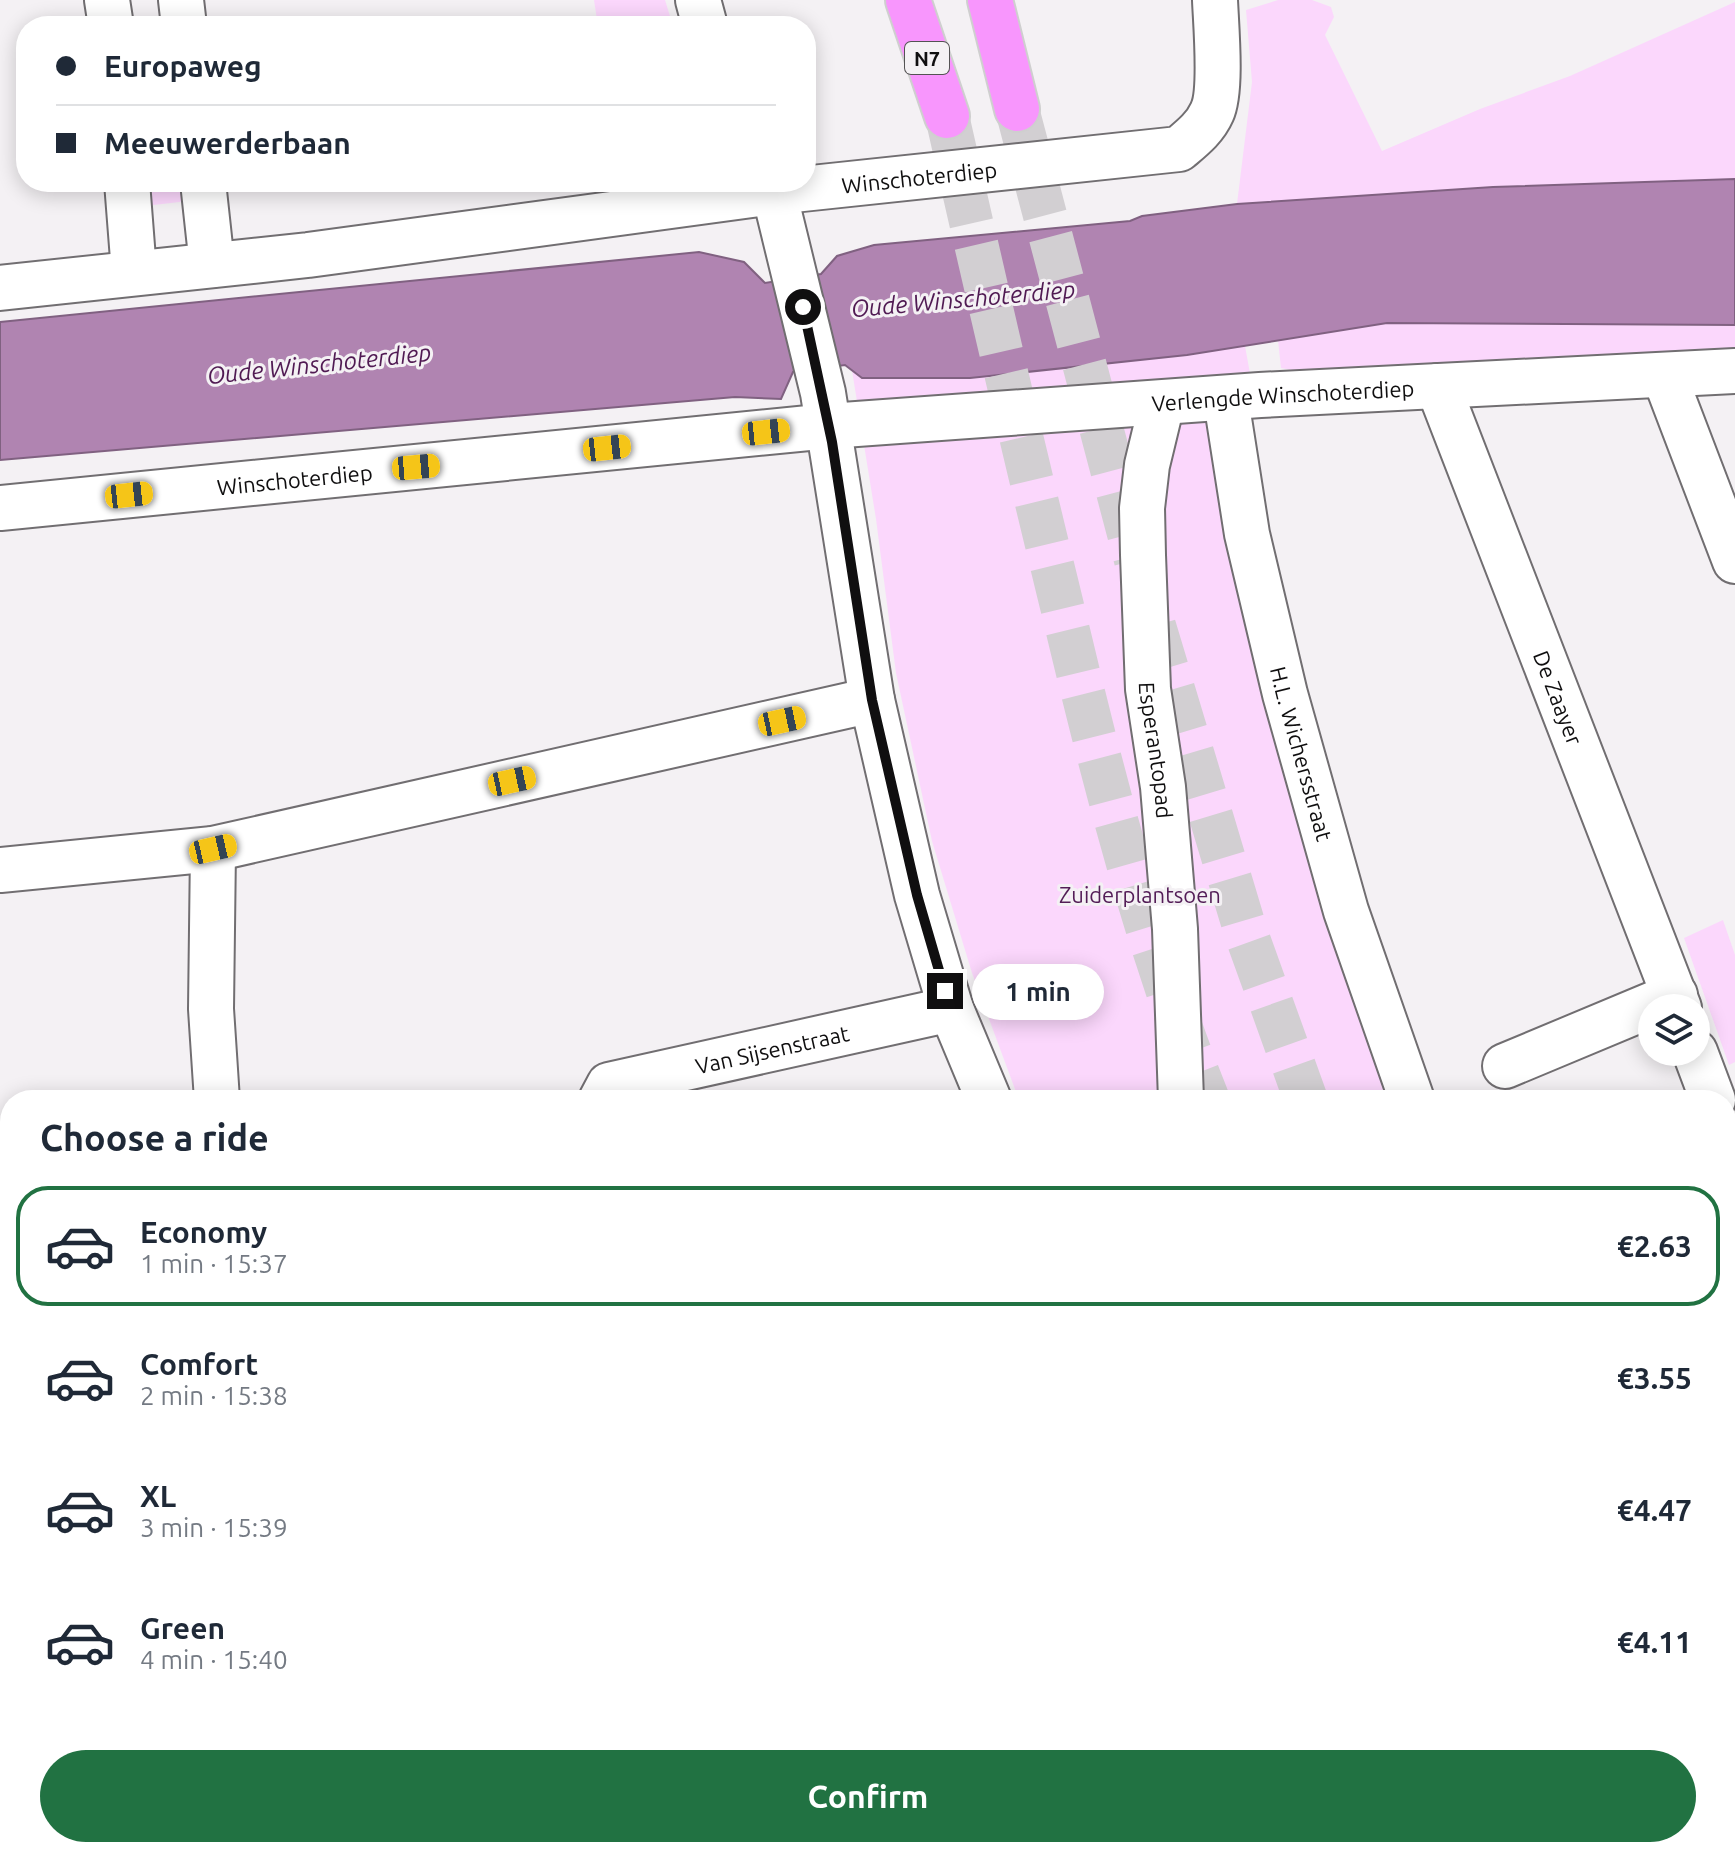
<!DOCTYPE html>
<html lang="en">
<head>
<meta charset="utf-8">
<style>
	body { margin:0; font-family:Ubuntu,sans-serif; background:#f6f6f7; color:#1f2937; height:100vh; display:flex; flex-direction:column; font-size:30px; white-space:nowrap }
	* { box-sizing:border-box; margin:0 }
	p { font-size:26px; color:#747a83 }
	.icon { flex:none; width:44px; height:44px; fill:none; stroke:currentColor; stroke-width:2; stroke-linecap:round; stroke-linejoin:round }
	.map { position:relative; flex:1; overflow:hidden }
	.panel { position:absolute; left:0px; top:1090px; width:1736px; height:768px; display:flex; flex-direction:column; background:#fff; border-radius:32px 32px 0 0; box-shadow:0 4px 20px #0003 }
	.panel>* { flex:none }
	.top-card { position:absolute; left:16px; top:16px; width:800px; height:176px; border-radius:32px; box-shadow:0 4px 20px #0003; display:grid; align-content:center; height:176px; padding:0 40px; background:#fff }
	.fabs { position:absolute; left:1638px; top:994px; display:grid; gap:16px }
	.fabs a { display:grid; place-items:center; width:72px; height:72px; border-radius:50%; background:#fff; box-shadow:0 4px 20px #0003; font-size:40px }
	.end { position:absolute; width:36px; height:36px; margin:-18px; border:10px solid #100f10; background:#fff; box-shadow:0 0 0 4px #fff }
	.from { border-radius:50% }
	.bubble { position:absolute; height:56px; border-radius:28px; background:#fff; box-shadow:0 4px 20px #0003; font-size:26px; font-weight:700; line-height:56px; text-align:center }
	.car { position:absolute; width:24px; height:48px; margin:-24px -12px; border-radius:10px; box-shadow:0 0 6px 2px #0007; background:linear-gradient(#f5c518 24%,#345 0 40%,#f5c518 0 76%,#345 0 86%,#f5c518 0) }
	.top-card b { display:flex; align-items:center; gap:28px; height:76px; font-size:30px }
	.top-card b+b { border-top:2px solid #e0e1e3 }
	.top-card i { width:20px; height:20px; background:#1f2937 }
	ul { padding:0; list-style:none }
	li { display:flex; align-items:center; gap:24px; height:120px; margin:0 16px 12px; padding:0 24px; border:4px solid transparent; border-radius:32px }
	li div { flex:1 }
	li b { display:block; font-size:30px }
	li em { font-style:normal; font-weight:700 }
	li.on { border-color:#217242 }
	li>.icon { width:72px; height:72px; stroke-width:1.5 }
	h2 { padding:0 40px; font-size:36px; line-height:96px }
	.primary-button { display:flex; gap:16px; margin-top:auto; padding:16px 40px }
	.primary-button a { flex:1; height:92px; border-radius:48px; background:#217242; color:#fff; font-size:32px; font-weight:700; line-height:92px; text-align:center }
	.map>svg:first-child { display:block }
	.green { fill:#fbd7fc }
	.water { fill:#b084b1; stroke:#806181; stroke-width:2 }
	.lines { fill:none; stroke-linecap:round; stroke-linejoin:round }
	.highway-tunnel { stroke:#d2cfd2; stroke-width:44; stroke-dasharray:44 22; stroke-linecap:butt }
	.minor-casing { stroke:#716e71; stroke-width:48 }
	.highway-casing { stroke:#cfcfcf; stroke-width:48 }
	.minor { stroke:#fff; stroke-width:44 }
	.highway { stroke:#f896fd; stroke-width:44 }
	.route { stroke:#100f10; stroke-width:10 }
	.labels { text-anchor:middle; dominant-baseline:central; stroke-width:6; stroke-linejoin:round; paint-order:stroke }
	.shield { fill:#f4f1f4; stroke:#545354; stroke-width:2 }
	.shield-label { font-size:20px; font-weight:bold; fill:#100f10 }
	.street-label { font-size:22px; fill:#100f10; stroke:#f4f1f4 }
	.park-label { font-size:22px; fill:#531d57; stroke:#f4f1f4 }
	.water-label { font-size:24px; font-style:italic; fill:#501a53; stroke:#f4f1f4 }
</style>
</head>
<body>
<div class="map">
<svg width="1735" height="1858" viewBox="0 0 1735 1858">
	<rect width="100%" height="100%" fill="#f4f1f4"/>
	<g class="green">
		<path d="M 594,0 L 665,0 L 673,26 L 598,26 Z"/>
		<path d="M 1278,0 L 1312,0 L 1331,7 L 1334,17 L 1325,35 L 1382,151 L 1480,109 L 1570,76 L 1735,2 L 1735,179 L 1237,204 L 1252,82 L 1246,10 Z"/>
		<path d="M 142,182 L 188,182 L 188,201 L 145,206 Z"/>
		<path d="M 1387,323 L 1735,326 L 1735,356 L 1326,376 L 1281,368 L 1278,340 Z"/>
		<path d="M 1245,346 L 1251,379 L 1207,380 L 1400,1100 L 1019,1100 L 972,973 L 932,841 L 896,673 L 876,519 L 850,358 L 1200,353 Z"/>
		<path d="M 1723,920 L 1735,955 L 1735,1062 L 1729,1065 L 1684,938 Z"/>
		<path d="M 832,1848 L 1052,1848 L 1050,1858 L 830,1858 Z"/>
		<path d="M 1165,1848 L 1504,1848 L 1509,1858 L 1171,1858 Z"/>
	</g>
	<path class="water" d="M 1735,179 L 1735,325 L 1387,323 L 1187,355 L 970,378 L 862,378 L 845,365 L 793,372 L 781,399 L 735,397 L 0,460 L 0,322 L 699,252 L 744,262 L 765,283 L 821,274 L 837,256 L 874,245 L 1130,221 L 1142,216 L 1237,204 L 1493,187 Z"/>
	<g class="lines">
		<g class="highway-tunnel">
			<path d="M 1017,109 L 1136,560"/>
			<path d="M 947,116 C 984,280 1022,443 1062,606 C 1102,774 1144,940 1208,1100"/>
			<path d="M 1154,626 L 1246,933 L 1306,1100"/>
		</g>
		<defs>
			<g id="minor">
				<path d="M 107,0 L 111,26"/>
				<path d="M 181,0 L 184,26"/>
				<path d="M 698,0 L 705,26"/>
				<path d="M 127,182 L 134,272"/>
				<path d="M 203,182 L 212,265"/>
				<path d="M 769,182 L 774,192 L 823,393 L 872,700 L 917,895 L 951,1009 L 989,1100"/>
				<path id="s1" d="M 0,288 L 308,255 L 774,192 L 1179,149 C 1192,138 1205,128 1212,112 C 1222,91 1216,25 1215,0"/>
				<path d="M 1664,375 L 1735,561"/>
				<path id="s2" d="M 1438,386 L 1679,1008"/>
				<path id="s3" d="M 1226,400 L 1247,534 L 1285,694 L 1346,911 L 1412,1100"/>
				<path id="s4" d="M 1162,403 L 1147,465 L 1142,508 L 1143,555 L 1148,689 L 1163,787 L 1175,929 L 1181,1100"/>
				<path id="s5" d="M 0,508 L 829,426 L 1260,395 L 1735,371"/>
				<path d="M 213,849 L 211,1009 L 217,1100"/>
				<path d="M 0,870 L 213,849 L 872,700"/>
				<path d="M 1695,1052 L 1713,1100"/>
				<path d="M 1505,1066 L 1675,995"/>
				<path id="s6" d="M 601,1100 L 609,1085 L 951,1009"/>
				<path d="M 1726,1137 L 1735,1162"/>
				<path d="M 0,1250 L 10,1246"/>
				<path d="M 1726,1286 L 1735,1282"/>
				<path d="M 0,1440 L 7,1490 L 0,1596"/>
				<path d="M 1726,1766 L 1735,1782"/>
				<path d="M 1135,1848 L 1141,1858"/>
				<path d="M 1332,1848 L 1338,1858"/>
				<path d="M 304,1858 L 304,1848"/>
				<path d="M 597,1858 L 598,1848"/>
			</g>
			<g id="highway">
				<path d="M 908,0 L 947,116"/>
				<path d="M 990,0 L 1017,109"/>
				<path d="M 1552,1848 L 1557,1858"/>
				<path d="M 1660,1848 L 1665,1858"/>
			</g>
		</defs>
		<use href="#minor" class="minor-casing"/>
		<use href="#highway" class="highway-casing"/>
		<use href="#minor" class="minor"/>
		<use href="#highway" class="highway"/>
	</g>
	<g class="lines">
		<path class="route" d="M 803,307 L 832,442 L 872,700 L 917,895 L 945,991"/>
	</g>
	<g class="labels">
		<rect class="shield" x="905" y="42" width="44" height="32" rx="6"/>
		<g class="shield-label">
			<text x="927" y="58">N7</text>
		</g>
		<g class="street-label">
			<text stroke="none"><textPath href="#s1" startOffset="926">Winschoterdiep</textPath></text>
			<text stroke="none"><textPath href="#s5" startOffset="1288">Verlengde Winschoterdiep</textPath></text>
			<text stroke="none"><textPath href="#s5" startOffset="296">Winschoterdiep</textPath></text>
			<text stroke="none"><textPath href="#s2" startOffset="334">De Zaayer</textPath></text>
			<text stroke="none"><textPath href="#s4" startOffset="350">Esperantopad</textPath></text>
			<text stroke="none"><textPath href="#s3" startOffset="362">H.L. Wichersstraat</textPath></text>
			<text stroke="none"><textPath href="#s6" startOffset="184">Van Sijsenstraat</textPath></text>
		</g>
		<g class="park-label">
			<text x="1140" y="894">Zuiderplantsoen</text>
		</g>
		<g class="water-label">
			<text transform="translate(963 299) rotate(-5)">Oude Winschoterdiep</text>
			<text transform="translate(319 364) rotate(-6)">Oude Winschoterdiep</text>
		</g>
	</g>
</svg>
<div class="fabs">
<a><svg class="icon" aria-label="layers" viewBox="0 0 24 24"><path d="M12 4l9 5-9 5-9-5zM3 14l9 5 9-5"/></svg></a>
</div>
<i class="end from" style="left:803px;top:307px"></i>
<i class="end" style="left:945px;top:991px"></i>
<div class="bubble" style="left:972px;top:964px;width:132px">1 min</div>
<i class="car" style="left:766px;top:432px;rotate:84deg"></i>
<i class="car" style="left:607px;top:448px;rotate:84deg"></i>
<i class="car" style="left:416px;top:467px;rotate:85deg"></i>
<i class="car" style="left:129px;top:495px;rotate:84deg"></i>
<i class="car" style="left:782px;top:721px;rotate:78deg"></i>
<i class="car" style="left:512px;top:781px;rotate:78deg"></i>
<i class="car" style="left:213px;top:849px;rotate:77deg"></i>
<div class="top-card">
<b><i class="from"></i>Europaweg</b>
<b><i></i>Meeuwerderbaan</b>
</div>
<section class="panel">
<h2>Choose a ride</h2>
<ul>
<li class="on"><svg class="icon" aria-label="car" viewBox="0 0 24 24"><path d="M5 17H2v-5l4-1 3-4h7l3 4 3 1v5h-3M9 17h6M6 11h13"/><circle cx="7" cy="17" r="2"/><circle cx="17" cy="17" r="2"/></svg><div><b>Economy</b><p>1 min · 15:37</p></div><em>€2.63</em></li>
<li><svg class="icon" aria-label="car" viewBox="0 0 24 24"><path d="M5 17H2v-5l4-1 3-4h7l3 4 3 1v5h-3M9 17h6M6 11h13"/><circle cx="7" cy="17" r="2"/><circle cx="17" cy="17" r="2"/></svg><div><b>Comfort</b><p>2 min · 15:38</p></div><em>€3.55</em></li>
<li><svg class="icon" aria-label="car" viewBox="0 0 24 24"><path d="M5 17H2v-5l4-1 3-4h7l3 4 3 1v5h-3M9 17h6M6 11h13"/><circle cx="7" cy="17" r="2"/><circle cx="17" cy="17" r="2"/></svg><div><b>XL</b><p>3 min · 15:39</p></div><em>€4.47</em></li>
<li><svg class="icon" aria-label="car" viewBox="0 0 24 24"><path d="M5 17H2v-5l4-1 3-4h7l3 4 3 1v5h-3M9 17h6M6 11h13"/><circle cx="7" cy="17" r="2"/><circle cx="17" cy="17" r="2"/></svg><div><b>Green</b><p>4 min · 15:40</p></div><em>€4.11</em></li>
</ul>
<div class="primary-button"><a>Confirm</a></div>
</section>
</div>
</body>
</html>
